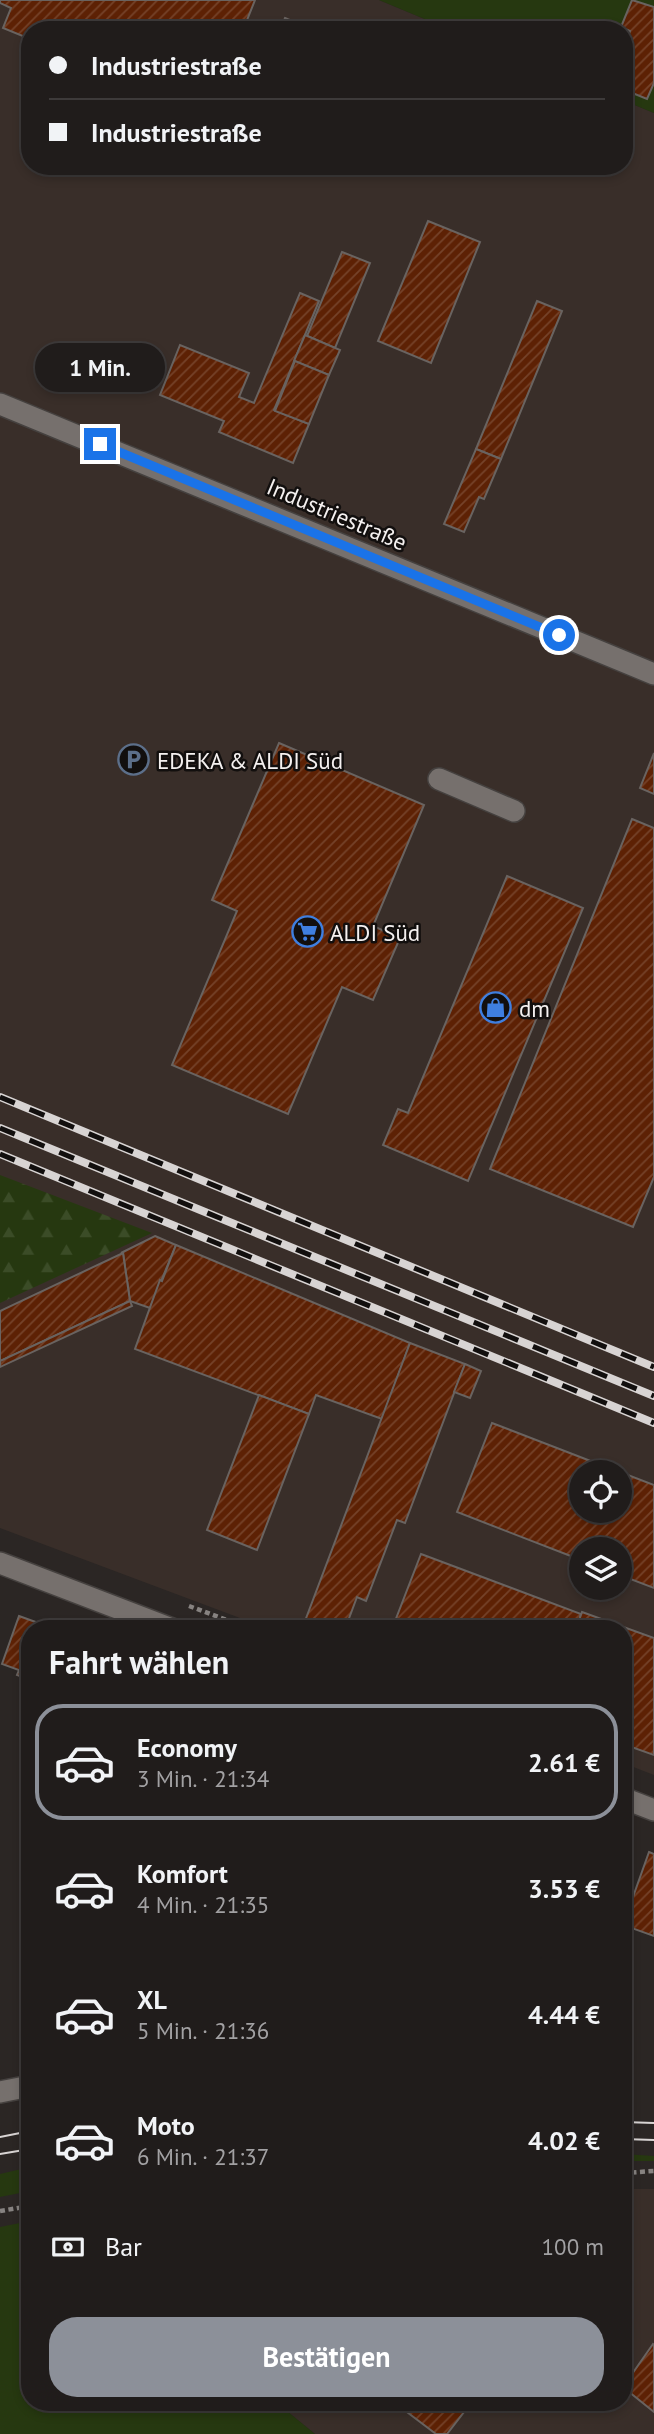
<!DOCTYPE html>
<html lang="de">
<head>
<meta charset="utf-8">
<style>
	body { margin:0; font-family:"PT Sans",sans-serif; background:#2d2928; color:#f1f3f6; height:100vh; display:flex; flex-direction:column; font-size:26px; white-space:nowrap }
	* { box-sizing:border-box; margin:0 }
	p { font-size:23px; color:#a2a1a3 }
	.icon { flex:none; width:38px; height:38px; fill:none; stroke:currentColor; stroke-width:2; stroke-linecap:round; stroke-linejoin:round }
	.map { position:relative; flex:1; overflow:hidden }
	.sheet { position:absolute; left:21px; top:1620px; width:611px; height:791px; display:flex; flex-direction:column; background:#201c1b; border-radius:28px; box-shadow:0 4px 10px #0003,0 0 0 2px #3d3a3a }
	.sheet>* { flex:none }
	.guide { position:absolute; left:21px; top:21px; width:612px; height:154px; border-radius:28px; box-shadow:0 4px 10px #0003,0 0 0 2px #3d3a3a; display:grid; align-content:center; height:154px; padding:0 28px; background:#201c1b }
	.tools { position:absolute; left:569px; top:1460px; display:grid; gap:14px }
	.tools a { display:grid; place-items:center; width:63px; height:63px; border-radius:50%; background:#201c1b; box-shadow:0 4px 10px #0003,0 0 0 2px #3d3a3a; font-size:35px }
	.end { position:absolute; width:32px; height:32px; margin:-16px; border:9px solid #1a73e8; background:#fff; box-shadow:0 0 0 4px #fff }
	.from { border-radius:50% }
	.bubble { position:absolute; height:49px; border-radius:24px; background:#201c1b; box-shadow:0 4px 10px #0003,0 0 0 2px #3d3a3a; font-size:23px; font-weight:600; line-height:49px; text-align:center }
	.guide b { display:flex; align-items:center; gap:24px; height:66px; font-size:26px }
	.guide b+b { border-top:2px solid #3d3a3a }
	.guide i { width:18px; height:18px; background:#f1f3f6 }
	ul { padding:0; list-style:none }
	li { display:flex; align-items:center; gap:21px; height:116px; margin:0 14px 10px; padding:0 14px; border:4px solid transparent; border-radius:28px }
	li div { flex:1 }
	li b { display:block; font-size:26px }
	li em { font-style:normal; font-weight:600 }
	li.on { border-color:#8c9099 }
	li>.icon { width:63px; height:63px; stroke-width:1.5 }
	h2 { padding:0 28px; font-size:32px; line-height:84px }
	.pay { display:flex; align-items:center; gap:18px; height:77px; padding:0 28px; font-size:26px }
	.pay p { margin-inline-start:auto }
	.action { display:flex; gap:14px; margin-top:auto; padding:14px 28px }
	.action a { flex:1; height:80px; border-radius:28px; background:#8c9099; color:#fff; font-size:28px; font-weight:600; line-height:80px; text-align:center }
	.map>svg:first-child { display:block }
	.built { fill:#392e29; fill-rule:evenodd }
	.green { fill:#263810 }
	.forest { fill:url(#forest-firs) }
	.building { fill:url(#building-hatch); stroke:#696360; stroke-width:2 }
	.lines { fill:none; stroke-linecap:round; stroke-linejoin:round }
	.minor-casing { stroke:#45413f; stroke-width:24 }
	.path { stroke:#878381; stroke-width:4.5; stroke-dasharray:5 3.5; stroke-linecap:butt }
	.minor { stroke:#76706d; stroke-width:21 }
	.tram { stroke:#d8d4d3; stroke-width:2 }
	.rail-casing { stroke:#d8d4d3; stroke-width:8 }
	.rail { stroke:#120f0e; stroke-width:5; stroke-dasharray:16; stroke-linecap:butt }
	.route { stroke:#1a73e8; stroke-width:9 }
	.labels { text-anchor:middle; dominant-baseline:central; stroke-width:5; stroke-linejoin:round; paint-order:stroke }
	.street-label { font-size:23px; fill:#f5f1f0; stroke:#120f0e }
	.poi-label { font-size:23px; fill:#f5f1f0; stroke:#120f0e; text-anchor:start }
</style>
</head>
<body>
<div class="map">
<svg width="654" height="2434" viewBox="0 0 654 2434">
	<defs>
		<pattern id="forest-firs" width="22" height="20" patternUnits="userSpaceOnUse" patternTransform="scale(1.75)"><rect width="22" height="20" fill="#263810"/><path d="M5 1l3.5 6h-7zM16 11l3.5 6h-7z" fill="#3b4c27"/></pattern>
		<pattern id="building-hatch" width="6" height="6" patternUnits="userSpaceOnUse" patternTransform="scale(1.75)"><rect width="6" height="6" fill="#5d2104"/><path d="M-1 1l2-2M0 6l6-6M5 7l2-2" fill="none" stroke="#754229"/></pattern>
	</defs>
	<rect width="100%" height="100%" fill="#2b2624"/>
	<g class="built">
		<path d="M 0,0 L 379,0 L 451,30 L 30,30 L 30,166 L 625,166 L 625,101 L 654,113 L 654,1775 L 623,1763 L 623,1629 L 269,1629 L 0,1528 ZM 581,1472 L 620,1472 L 620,1510 L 581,1510 ZM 581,1549 L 620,1549 L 620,1587 L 581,1587 Z"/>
		<path d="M 623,2189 L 654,2189 L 654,2434 L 315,2434 L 277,2403 L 623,2403 Z"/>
	</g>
	<g class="green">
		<path d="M 379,0 L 654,0 L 654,113 L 625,101 L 625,30 L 451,30 Z"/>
		<path d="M 623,2154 L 654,2156 L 654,2161 L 623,2161 Z"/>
		<path d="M 30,2167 L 30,2191 L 0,2197 L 0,2174 Z"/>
		<path d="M 30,2221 L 30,2403 L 277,2403 L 315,2434 L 0,2434 L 0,2227 Z"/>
	</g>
	<path class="forest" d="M 0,1175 L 152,1233 L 0,1303 Z"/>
	<g class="building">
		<path d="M 0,0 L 255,0 L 243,30 L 30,30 L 30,39 L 3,28 L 11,8 L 0,3 Z"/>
		<path d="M 632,0 L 654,7 L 654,83 L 647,99 L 625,90 L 625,45 L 630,31 L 621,27 Z"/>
		<path d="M 285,18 L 313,30 L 280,30 Z"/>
		<path d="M 428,221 L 480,242 L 431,363 L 378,341 Z"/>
		<path d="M 342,252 L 370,263 L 335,348 L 307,336 Z"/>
		<path d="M 300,293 L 319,301 L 274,410 L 309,424 L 293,463 L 219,432 L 224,421 L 160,395 L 180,345 L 249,373 L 239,397 L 254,403 Z"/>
		<path d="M 537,301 L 562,311 L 501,459 L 476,449 Z"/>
		<path d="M 305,335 L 340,350 L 329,375 L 294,361 Z"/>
		<path d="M 295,361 L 329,375 L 309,424 L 275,411 Z"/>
		<path d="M 476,449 L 501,459 L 484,499 L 479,497 L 464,532 L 444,524 Z"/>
		<path d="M 279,743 L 424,805 L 373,926 L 400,938 L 373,1000 L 342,987 L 288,1114 L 172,1065 L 237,911 L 212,900 Z"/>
		<path d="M 654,753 L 654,794 L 640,788 Z"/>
		<path d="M 632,819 L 654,828 L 654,1177 L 633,1227 L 490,1169 Z"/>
		<path d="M 507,876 L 583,908 L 468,1181 L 383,1145 L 398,1109 L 408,1113 Z"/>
		<path d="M 155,1236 L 176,1245 L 150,1308 L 130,1301 L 123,1253 L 121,1253 Z"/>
		<path d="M 176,1245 L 410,1343 L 382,1419 L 316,1395 L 309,1414 L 135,1349 L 160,1280 L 162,1281 Z"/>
		<path d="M 123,1253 L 130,1301 L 0,1361 L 0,1311 Z"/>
		<path d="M 130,1301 L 132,1306 L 0,1367 L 0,1361 Z"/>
		<path d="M 410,1343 L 465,1364 L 405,1523 L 397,1520 L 366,1601 L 357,1597 L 345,1629 L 302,1629 Z"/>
		<path d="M 465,1364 L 481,1371 L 470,1398 L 454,1392 Z"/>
		<path d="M 259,1395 L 309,1414 L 257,1550 L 207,1530 Z"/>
		<path d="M 492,1423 L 619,1472 L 581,1472 L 581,1510 L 620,1510 L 620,1472 L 654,1485 L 654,1588 L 620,1575 L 620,1549 L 581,1549 L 581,1560 L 457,1512 Z"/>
		<path d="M 421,1554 L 581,1614 L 576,1629 L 392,1629 Z"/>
		<path d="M 582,1612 L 654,1638 L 654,1755 L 623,1744 L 623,1629 L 576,1629 Z"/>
		<path d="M 19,1616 L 55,1629 L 30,1629 L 30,1680 L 17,1675 L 19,1670 L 2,1664 Z"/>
		<path d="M 649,1852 L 654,1854 L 654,1936 L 623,1925 Z"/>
		<path d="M 653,2344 L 654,2345 L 654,2412 L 623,2387 Z"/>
		<path d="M 395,2403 L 471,2403 L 447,2434 L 436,2434 Z"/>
	</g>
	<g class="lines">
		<defs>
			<g id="minor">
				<path d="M 0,404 L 654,674"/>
				<path d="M 439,779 L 514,811"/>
				<path d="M 0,1563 L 172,1629"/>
				<path d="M 623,1798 L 654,1810"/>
				<path d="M 0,2092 L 30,2086"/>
			</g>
		</defs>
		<use href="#minor" class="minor-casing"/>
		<g class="path">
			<path d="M 189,1606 L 251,1629"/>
			<path d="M 623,2173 L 654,2171"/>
			<path d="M 0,2211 L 30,2206"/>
		</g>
		<use href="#minor" class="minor"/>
		<g class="tram">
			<path d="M 623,2122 L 654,2123"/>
			<path d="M 0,2137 L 30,2131"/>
			<path d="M 623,2139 L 654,2140"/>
			<path d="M 0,2154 L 30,2149"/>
		</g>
		<defs>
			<g id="rail">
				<path d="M 0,1097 L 654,1367"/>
				<path d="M 0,1128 L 654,1396"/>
				<path d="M 0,1154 L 654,1423"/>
			</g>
		</defs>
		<use href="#rail" class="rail-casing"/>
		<use href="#rail" class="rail"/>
	</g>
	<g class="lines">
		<path class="route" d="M 100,444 L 559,635"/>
	</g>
	<defs>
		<symbol id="parking-ring" viewBox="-11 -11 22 22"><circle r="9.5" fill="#120f0e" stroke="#5c6f8a" stroke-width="1.5"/><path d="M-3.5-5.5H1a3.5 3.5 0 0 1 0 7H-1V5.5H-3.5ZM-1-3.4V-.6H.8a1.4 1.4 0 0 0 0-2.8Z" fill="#5c6f8a"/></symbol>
		<symbol id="supermarket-ring" viewBox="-11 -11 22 22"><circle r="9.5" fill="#120f0e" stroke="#3f7fe0" stroke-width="1.5"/><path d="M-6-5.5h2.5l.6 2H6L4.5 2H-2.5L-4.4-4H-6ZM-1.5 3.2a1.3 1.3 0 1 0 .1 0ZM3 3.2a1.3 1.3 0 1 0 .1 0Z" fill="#3f7fe0"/></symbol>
		<symbol id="shop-ring" viewBox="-11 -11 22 22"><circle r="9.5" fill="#120f0e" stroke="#3f7fe0" stroke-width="1.5"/><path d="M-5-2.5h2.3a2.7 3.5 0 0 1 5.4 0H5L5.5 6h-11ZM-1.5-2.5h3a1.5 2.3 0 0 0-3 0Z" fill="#3f7fe0"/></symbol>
	</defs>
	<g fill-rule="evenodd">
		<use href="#parking-ring" x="116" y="742" width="35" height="35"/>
		<use href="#supermarket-ring" x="290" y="914" width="35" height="35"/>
		<use href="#shop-ring" x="478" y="990" width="35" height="35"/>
	</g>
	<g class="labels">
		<g class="street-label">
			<text transform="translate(337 514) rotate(23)">Industriestraße</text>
		</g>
		<g class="poi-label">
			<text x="157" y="760">EDEKA &amp; ALDI Süd</text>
			<text x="330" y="932">ALDI Süd</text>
			<text x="519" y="1008">dm</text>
		</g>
	</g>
</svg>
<div class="tools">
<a><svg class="icon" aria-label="locate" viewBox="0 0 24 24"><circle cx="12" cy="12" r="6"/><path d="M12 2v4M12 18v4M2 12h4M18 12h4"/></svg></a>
<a><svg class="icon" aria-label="layers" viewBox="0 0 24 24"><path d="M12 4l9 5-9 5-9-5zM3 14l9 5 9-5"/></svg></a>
</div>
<i class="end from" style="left:559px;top:635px"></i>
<i class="end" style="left:100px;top:444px"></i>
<div class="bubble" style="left:35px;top:343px;width:130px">1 Min.</div>
<div class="guide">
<b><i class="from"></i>Industriestraße</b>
<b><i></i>Industriestraße</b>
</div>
<section class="sheet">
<h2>Fahrt wählen</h2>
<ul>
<li class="on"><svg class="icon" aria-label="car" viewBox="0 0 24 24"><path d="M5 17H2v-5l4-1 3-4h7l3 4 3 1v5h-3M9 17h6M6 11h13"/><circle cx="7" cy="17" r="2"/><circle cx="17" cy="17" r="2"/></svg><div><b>Economy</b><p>3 Min. · 21:34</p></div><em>2.61 €</em></li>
<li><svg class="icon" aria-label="car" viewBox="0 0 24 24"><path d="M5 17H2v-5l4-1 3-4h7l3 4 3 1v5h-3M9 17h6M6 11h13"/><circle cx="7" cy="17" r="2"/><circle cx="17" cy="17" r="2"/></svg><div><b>Komfort</b><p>4 Min. · 21:35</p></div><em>3.53 €</em></li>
<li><svg class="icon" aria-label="car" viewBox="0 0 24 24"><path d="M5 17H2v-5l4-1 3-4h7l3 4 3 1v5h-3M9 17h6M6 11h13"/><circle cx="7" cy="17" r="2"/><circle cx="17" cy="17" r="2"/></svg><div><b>XL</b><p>5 Min. · 21:36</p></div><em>4.44 €</em></li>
<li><svg class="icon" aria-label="car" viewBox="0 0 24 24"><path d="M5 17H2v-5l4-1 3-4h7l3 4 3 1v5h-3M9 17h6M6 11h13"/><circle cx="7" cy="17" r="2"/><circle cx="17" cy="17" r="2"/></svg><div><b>Moto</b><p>6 Min. · 21:37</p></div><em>4.02 €</em></li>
</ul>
<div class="pay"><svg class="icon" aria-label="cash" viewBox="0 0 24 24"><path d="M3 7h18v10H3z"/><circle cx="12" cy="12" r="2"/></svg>Bar<p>100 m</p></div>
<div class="action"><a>Bestätigen</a></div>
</section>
</div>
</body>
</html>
